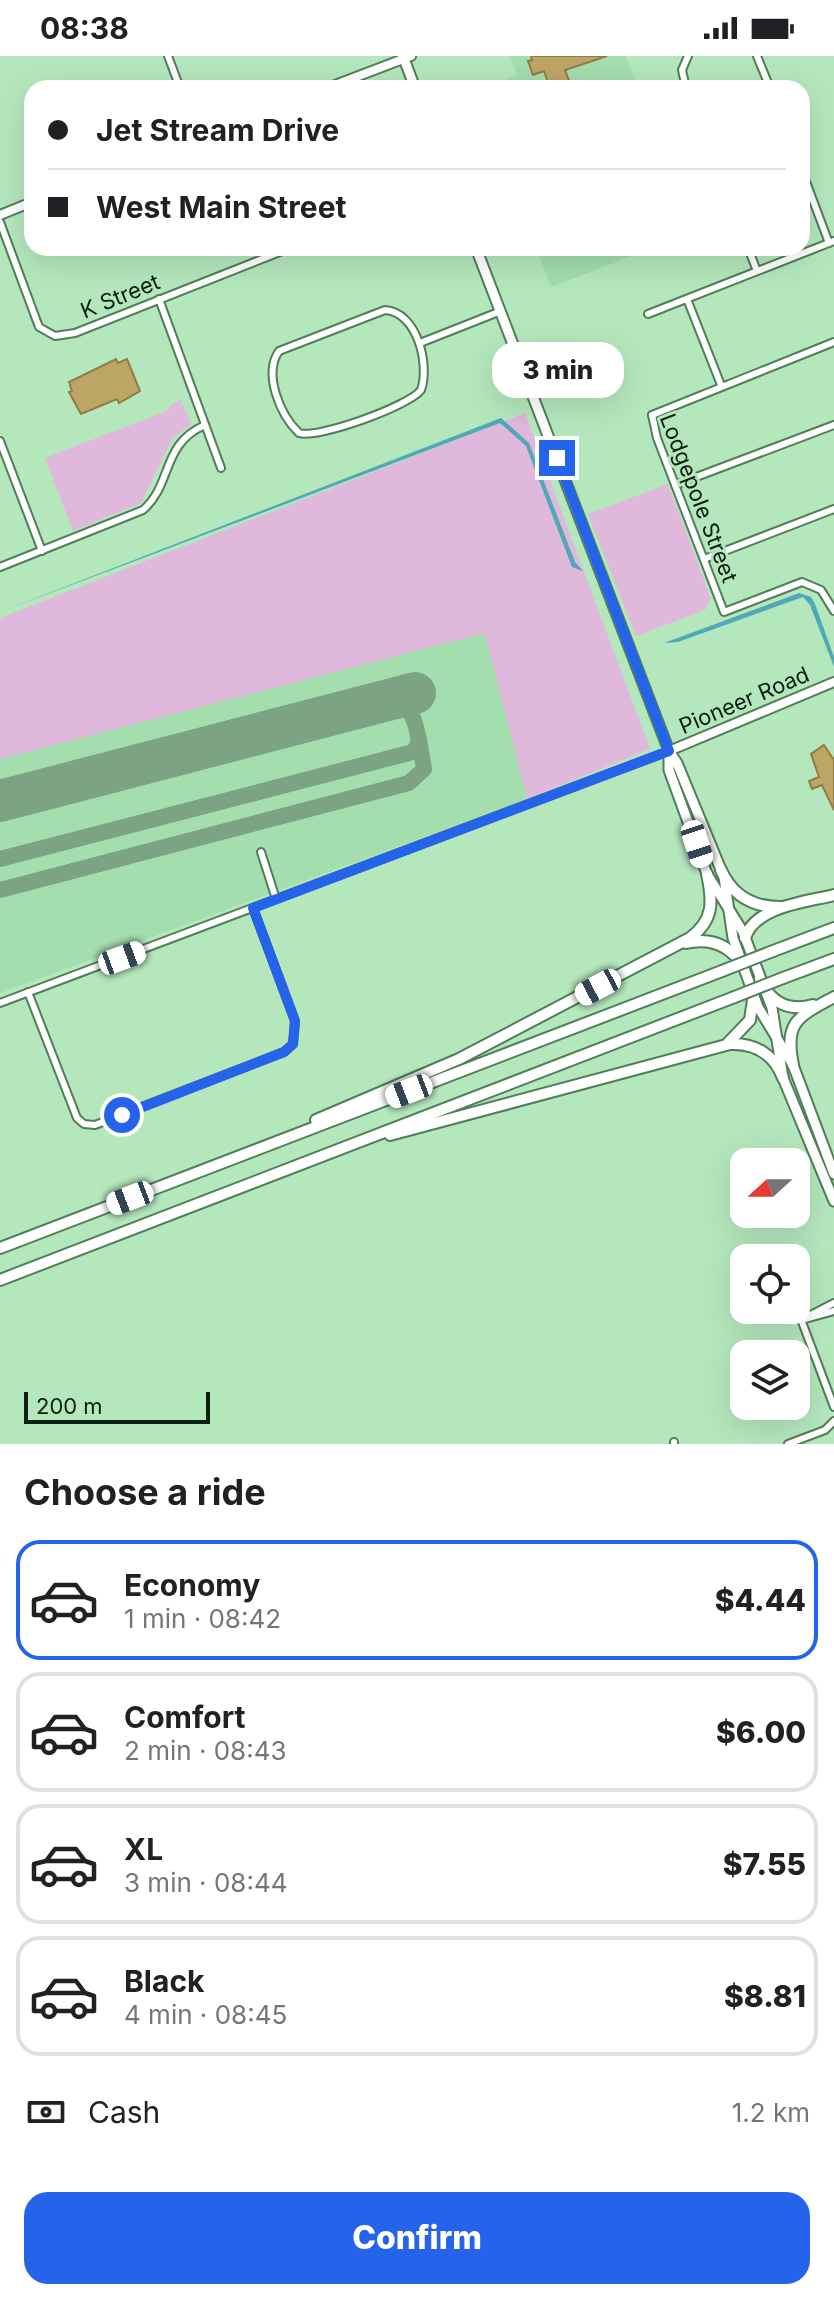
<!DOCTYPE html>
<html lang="en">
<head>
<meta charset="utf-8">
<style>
	body { margin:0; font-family:Inter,sans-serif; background:#f2f2f2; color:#202124; height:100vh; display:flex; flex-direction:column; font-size:30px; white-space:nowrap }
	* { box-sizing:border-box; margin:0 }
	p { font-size:26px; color:#757577 }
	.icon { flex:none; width:44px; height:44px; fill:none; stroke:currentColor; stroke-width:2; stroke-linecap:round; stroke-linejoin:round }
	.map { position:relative; height:1388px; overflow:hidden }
	.panel { display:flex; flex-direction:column; background:#fff; flex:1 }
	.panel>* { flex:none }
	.top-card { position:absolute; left:24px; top:24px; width:786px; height:176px; border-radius:24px; box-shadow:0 8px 32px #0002; display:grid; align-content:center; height:176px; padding:0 24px; background:#fff }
	.needle { width:52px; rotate:249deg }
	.tools { position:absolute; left:730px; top:1092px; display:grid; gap:16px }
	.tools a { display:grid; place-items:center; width:80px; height:80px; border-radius:16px; background:#fff; box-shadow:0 8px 32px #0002; font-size:40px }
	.scale { position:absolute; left:24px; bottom:20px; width:186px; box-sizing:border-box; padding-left:8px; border:4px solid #0c1f10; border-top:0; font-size:22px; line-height:28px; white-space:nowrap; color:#0c1f10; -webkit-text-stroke:6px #b5e7bd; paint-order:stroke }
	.end { position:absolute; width:36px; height:36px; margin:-18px; border:10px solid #2563eb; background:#fff; box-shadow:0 0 0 4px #fff }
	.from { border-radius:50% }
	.bubble { position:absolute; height:56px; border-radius:24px; background:#fff; box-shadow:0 8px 32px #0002; font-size:26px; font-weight:800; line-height:56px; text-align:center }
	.car { position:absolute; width:24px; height:48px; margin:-24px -12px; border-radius:10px; box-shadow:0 0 6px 2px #0007; background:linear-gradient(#fff 24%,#345 0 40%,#fff 0 76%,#345 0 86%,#fff 0) }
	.top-card b { display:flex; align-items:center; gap:28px; height:76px; font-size:30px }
	.top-card b+b { border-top:2px solid #e0e0e0 }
	.top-card i { width:20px; height:20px; background:#202124 }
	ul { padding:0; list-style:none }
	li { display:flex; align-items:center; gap:24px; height:120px; margin:0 16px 12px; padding:0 8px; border:4px solid #e0e0e0; border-radius:24px }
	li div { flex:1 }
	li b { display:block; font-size:30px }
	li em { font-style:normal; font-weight:800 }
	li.current { border-color:#2563eb }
	li>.icon { width:72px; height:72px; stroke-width:1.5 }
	h2 { padding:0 24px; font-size:36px; line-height:96px }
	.pay { display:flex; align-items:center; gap:20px; height:88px; padding:0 24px; font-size:30px }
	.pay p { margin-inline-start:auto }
	.action { display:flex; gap:16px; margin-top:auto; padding:16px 24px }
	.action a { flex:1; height:92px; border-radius:24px; background:#2563eb; color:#fff; font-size:32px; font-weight:800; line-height:92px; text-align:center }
	.status { display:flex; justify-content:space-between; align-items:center; height:56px; padding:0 40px; background:#fff; direction:ltr }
	.status svg { height:22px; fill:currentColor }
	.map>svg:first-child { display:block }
	.built { fill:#a4ddae }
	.green { fill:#dfb8db }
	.water { fill:#4fa9b7 }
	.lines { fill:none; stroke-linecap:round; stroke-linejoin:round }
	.taxiway { stroke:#7ca482; stroke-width:16 }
	.runway { stroke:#7ca482; stroke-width:42 }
	.building { fill:#bda565; stroke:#907c45; stroke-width:2 }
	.street-casing { stroke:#4f7e58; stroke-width:10 }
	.secondary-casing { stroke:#4f7e58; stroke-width:12 }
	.primary-casing { stroke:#4f7e58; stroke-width:13 }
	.highway-casing { stroke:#4f7e58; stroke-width:14 }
	.street { stroke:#fff; stroke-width:6 }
	.secondary { stroke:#fff; stroke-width:8 }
	.primary { stroke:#fff; stroke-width:9 }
	.highway { stroke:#fff; stroke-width:10 }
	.highway-bridge-casing { stroke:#4f7e58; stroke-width:14; stroke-linecap:butt }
	.highway-bridge { stroke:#fff; stroke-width:10 }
	.route { stroke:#2563eb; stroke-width:10 }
	.labels { text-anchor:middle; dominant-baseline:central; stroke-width:6; stroke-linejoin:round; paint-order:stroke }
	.street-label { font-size:22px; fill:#0c1f10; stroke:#b5e7bd }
</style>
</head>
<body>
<div class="status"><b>08:38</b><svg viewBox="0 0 49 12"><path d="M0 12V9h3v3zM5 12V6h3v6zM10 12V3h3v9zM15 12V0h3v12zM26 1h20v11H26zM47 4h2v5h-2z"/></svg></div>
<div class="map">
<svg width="834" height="1388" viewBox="0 0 834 1388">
	<rect width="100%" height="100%" fill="#b5e7bd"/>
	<g class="built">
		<path d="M 510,0 L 626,0 L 638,32 L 483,32 L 517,19 Z"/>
		<path d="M 536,192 L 653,192 L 551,231 Z"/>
		<path d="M 485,577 L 527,743 L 0,937 L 0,703 Z"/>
	</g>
	<g class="green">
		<path d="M 181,344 L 191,368 L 172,383 L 141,447 L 73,475 L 45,402 L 169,354 L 170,349 Z"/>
		<path d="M 525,357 L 650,693 L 527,743 L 485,577 L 0,703 L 0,562 Z"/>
		<path d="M 668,428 L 711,543 L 705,554 L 636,580 L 588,458 Z"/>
	</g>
	<g class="water">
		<path d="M 501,362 L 529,387 L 575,506 L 583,515 L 572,511 L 526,390 L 500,367 L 0,556 Z"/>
		<path d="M 799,537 L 811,541 L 815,548 L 834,601 L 834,611 L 810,549 L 803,541 L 678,586 L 664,587 Z"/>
	</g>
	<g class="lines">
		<g class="taxiway">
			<path d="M 0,803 L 413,696 L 419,686 C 416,666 412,649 391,643"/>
			<path d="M 0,834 L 409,727 L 424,713 L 419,683"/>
		</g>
		<path class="runway" d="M 0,745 L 415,637"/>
	</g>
	<g class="building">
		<path d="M 531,0 L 607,0 L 565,14 L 572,32 L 550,32 L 544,15 L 533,19 L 528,5 L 532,4 Z"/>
		<path d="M 116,303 L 118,307 L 127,303 L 140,335 L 119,347 L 117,343 L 81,358 L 69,336 L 72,335 L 69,326 Z"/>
		<path d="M 824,689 L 834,704 L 834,754 L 822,729 L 812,733 L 809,725 L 819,721 L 811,698 Z"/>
	</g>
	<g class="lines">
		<defs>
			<g id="street">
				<path d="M 168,0 L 180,32"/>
				<path d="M 757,0 L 770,32"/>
				<path d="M 686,32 L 682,14 L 688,0"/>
				<path d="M 802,115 L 829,187"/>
				<path d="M 0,166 L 39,271 L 55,280 L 75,277 L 290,192"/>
				<path d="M 748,192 L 757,215"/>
				<path d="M 159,243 L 221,412"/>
				<path d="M 687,243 L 721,329"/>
				<path d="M 385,254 C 417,256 430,308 421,334 C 409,350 318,383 299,377 C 280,359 263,318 279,295 Z"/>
				<path d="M 648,258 L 834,185"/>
				<path d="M 420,287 L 501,255"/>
				<path d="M 652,359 L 657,382 L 724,556 L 802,526 L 821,534 L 834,555"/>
				<path d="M 652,359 L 834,286"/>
				<path d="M 0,385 L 42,495"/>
				<path d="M 675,429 L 834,369"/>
				<path d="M 704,503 L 834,453"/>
				<path d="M 0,511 L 143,454 C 173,428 161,388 205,369"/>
				<path d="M 261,796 L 276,843"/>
				<path d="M 28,936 L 77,1062 L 84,1068 L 95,1069 L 284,996 L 293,988 L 295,965 L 253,852"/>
				<path d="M 0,947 L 669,695"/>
				<path d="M 796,1250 L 834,1351"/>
				<path d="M 801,1264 L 834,1247"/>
				<path d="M 801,1264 L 834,1255"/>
				<path d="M 674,1386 L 674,1388"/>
				<path d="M 788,1388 L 825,1374 L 834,1365"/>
			</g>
			<g id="secondary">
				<path d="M 327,32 L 411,0"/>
				<path d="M 0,159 L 32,146"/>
				<path d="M 669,695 L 834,626"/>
			</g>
			<g id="primary">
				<path d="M 403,0 L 415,32"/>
				<path d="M 476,192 L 669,695 L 677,707 L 724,821 L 733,882 L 758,951 L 793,1009 L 834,1118"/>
				<path d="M 669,695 L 669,714 L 707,818 L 743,876 L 772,952 L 783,1022 L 834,1145"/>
			</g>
			<g id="highway">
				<path d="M 721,814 C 732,839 752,851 780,851"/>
				<path d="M 745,882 C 755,850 807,846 834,839"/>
				<path d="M 686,887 C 711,881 730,889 744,911"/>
				<path d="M 773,895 L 834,872"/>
				<path d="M 783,922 L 834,903"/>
				<path d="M 760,923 C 770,946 788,956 813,949"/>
				<path d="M 728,987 L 750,964 L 754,937"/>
				<path d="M 793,1009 C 784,965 798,961 834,941"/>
				<path d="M 316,1064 L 459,1003 L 690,882 C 714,864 713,846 707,818"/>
				<path d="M 390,1079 L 730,988 C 755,987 774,998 783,1022"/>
				<path d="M 0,1192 L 722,915"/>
				<path d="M 0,1224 L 732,942"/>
			</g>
		</defs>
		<use href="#street" class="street-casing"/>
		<use href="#secondary" class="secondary-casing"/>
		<use href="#primary" class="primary-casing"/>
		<use href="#highway" class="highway-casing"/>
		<use href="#street" class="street"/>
		<use href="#secondary" class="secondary"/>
		<use href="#primary" class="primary"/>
		<use href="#highway" class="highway"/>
		<defs>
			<g id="highway-bridge">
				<path d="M 722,915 L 773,895"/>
				<path d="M 732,942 L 783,922"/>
			</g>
		</defs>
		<use href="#highway-bridge" class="highway-bridge-casing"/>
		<use href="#highway-bridge" class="highway-bridge"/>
	</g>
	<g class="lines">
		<path class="route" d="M 122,1059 L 284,996 L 293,988 L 295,965 L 253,852 L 669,695 L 557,402"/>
	</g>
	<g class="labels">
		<g class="street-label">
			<text transform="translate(120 240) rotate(-22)">K Street</text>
			<text transform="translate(699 442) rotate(69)">Lodgepole Street</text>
			<text transform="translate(744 644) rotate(-23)">Pioneer Road</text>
		</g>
	</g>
</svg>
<div class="tools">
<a><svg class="needle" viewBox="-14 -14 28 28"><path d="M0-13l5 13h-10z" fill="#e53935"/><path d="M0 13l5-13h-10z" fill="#757577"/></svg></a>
<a><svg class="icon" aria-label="locate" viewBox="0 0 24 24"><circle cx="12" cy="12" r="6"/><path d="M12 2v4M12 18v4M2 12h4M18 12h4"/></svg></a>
<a><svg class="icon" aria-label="layers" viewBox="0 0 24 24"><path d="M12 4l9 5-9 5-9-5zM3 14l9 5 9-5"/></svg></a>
</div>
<div class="scale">200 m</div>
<i class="end from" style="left:122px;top:1059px"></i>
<i class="end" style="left:557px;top:402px"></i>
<div class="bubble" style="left:492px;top:286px;width:132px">3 min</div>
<i class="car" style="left:697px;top:788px;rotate:162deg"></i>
<i class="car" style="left:122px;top:902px;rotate:70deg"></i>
<i class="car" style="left:598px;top:931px;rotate:242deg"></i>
<i class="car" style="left:409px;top:1035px;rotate:249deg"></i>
<i class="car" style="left:130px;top:1142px;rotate:249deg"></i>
<div class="top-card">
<b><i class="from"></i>Jet Stream Drive</b>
<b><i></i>West Main Street</b>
</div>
</div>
<section class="panel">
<h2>Choose a ride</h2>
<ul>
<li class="current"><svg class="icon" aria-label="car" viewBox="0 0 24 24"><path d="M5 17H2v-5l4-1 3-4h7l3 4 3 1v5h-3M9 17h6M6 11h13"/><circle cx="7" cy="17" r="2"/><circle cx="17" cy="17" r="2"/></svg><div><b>Economy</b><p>1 min · 08:42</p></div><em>$4.44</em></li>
<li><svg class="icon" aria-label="car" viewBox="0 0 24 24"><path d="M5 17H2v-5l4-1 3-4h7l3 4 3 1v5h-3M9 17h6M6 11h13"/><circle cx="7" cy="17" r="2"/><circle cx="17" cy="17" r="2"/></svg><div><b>Comfort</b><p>2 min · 08:43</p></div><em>$6.00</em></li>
<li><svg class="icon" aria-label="car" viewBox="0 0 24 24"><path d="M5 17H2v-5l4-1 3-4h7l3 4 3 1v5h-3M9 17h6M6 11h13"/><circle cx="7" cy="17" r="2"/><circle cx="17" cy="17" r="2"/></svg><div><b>XL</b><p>3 min · 08:44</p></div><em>$7.55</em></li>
<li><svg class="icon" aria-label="car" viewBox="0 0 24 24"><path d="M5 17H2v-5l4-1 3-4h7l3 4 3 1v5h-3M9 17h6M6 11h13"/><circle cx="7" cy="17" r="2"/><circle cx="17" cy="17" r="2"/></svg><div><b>Black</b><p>4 min · 08:45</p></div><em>$8.81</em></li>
</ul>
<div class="pay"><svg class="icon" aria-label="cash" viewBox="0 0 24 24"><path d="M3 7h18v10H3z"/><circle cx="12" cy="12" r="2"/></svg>Cash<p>1.2 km</p></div>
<div class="action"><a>Confirm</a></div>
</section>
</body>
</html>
